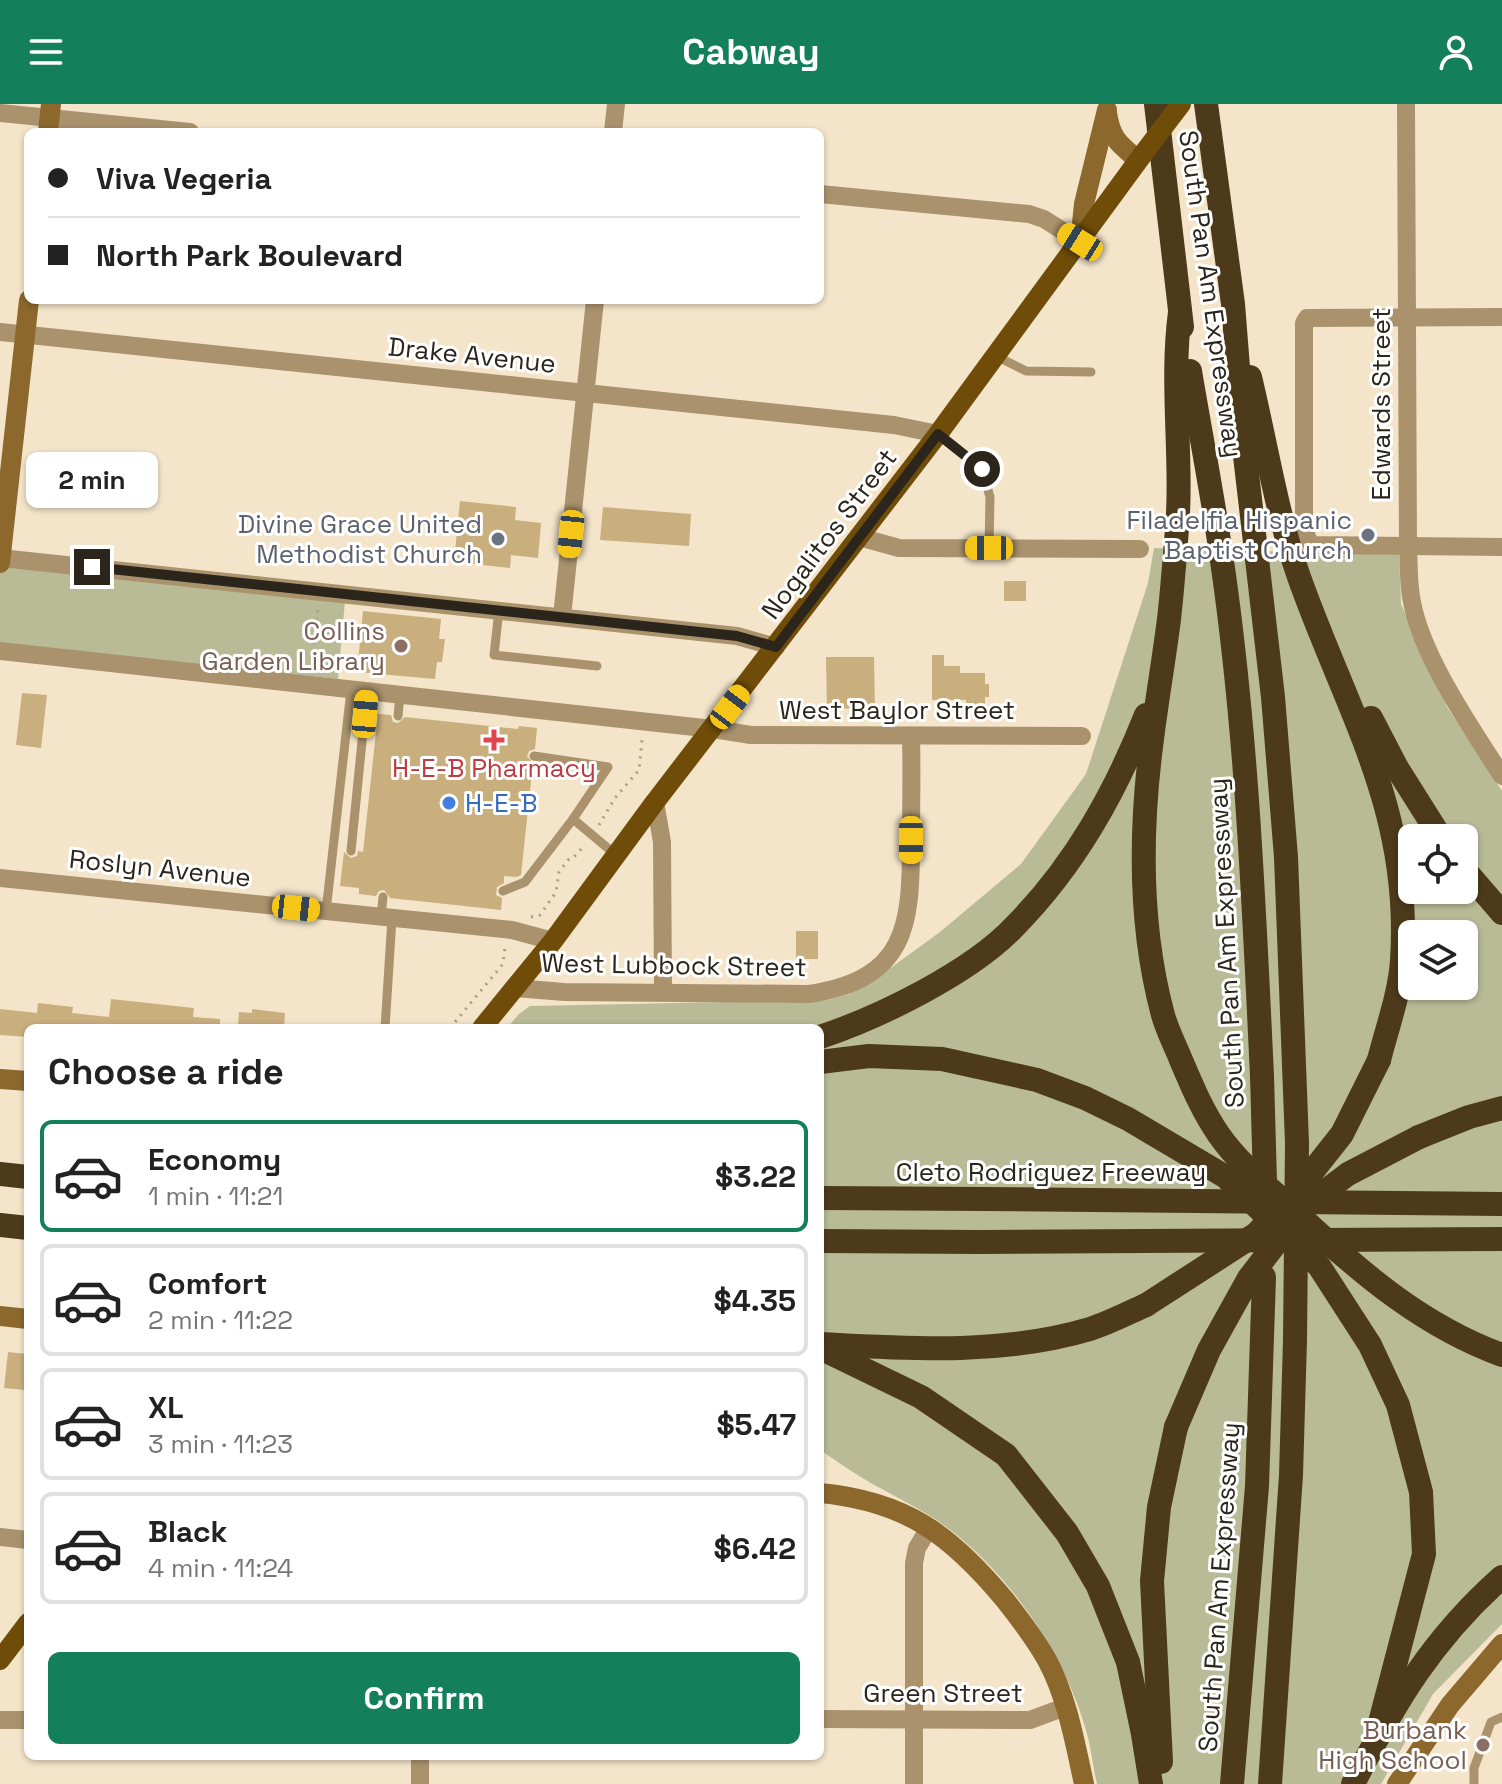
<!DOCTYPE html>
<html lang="en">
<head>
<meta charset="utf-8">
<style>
	body { margin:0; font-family:"Space Grotesk",sans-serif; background:#f6f6f6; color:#222; height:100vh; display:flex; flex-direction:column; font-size:30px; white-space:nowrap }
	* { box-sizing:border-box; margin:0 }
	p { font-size:26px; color:#767676 }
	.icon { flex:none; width:44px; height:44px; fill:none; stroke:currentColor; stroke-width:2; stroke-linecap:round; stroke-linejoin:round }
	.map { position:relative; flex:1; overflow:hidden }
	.sheet { position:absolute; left:24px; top:920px; width:800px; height:736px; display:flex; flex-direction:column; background:#fff; border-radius:12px; box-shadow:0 2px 6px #0004 }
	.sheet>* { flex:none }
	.guide { position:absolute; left:24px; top:24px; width:800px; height:176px; border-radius:12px; box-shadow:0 2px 6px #0004; display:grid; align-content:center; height:176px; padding:0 24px; background:#fff }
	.tools { position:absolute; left:1398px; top:720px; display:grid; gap:16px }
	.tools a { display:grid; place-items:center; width:80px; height:80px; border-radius:12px; background:#fff; box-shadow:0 2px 6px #0004; font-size:40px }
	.end { position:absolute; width:36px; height:36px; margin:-18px; border:10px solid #2b251b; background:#fff; box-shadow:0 0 0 4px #fff }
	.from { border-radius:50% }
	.bubble { position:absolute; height:56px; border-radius:12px; background:#fff; box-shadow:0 2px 6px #0004; font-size:26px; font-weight:800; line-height:56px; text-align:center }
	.car { position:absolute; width:24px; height:48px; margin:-24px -12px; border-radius:10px; box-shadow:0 0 6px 2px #0007; background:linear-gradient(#f5c518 24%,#345 0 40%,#f5c518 0 76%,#345 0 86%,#f5c518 0) }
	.guide b { display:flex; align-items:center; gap:28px; height:76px; font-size:30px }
	.guide b+b { border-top:2px solid #e0e0e0 }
	.guide i { width:20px; height:20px; background:#222 }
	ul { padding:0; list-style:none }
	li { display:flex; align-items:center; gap:24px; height:112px; margin:0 16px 12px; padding:0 8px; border:4px solid #e0e0e0; border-radius:12px }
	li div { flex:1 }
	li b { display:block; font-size:30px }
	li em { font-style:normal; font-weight:800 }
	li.selected { border-color:#137f5b }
	li>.icon { width:72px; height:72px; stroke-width:1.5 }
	h2 { padding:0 24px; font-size:36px; line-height:96px }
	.primary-button { display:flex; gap:16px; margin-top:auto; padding:16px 24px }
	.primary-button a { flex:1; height:92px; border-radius:12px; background:#137f5b; color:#fff; font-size:32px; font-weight:800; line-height:92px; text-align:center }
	header { display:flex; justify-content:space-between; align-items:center; height:104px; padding:0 24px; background:#137f5b; color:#fff; font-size:36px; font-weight:800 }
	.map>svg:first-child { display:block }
	.green { fill:#b8bb96; fill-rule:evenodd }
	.building { fill:#c9ae7e }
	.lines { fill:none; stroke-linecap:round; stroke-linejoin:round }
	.path { stroke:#a89c88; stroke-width:3; stroke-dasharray:2 6; stroke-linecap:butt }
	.lane { stroke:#aa926d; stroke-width:9 }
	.street { stroke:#aa926d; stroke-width:18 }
	.secondary { stroke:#8c682d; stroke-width:20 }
	.primary { stroke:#6f4d09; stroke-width:20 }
	.highway { stroke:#4d3a1b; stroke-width:24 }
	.primary-bridge { stroke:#6f4d09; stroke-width:20 }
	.highway-bridge { stroke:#4d3a1b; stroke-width:24 }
	.route { stroke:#2b251b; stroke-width:10 }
	.worship-dot { fill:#6b7280; stroke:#fff; stroke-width:3 }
	.education-dot { fill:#8d6e63; stroke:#fff; stroke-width:3 }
	.health-dot { fill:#e0444e; stroke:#fff; stroke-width:3 }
	.shop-dot { fill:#3f7fe0; stroke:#fff; stroke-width:3 }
	.labels { text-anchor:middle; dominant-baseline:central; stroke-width:6; stroke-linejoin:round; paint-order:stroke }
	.street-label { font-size:26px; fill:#2b251b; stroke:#fff }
	.worship-label { font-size:26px; fill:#5b616d; stroke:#fff; text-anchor:end }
	.education-label { font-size:26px; fill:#785e54; stroke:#fff; text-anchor:end }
	.health-label { font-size:26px; fill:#be3a42; stroke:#fff }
	.shop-label { font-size:26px; fill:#366cbe; stroke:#fff; text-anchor:start }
</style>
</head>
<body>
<header><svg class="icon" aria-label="menu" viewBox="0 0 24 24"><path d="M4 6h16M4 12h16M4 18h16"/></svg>Cabway<svg class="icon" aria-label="person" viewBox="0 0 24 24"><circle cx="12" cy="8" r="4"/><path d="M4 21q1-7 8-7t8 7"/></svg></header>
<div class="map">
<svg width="1502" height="1680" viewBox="0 0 1502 1680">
	<rect width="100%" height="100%" fill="#f4e5ca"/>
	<g class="green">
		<path d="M 1154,444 L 1399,451 L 1401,500 L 1447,603 L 1502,687 L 1502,1520 L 1433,1590 L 1381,1680 L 1097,1680 C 1093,1662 1091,1643 1086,1626 C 1064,1549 1010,1470 945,1422 C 923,1406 905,1398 882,1385 C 860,1374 840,1359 820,1346 L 820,924 L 507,924 L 519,910 L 530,902 L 828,896 L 849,890 L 881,871 L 940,828 L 1021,760 L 1086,670 L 1148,479 ZM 1412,734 L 1464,734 L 1464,786 L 1412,786 ZM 1412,830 L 1464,830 L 1464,882 L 1412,882 Z"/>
		<path d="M 0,461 L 345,497 L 338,575 L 0,540 Z"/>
	</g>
	<g class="building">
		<path d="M 460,397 L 516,403 L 515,416 L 541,419 L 538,454 L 511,451 L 510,464 L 454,458 Z"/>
		<path d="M 603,403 L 691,410 L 689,442 L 600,436 Z"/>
		<rect x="1004" y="477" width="22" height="20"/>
		<path d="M 363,507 L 441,515 L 439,535 L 445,535 L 442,558 L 437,558 L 435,575 L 357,568 Z"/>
		<path d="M 932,551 L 944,551 L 944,562 L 960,562 L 960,569 L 985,569 L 985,580 L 989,580 L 989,593 L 985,593 L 985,601 L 966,601 L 966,596 L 932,596 Z"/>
		<path d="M 826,553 L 874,553 L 875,604 L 827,605 Z"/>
		<path d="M 22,589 L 47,591 L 41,644 L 16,641 Z"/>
		<path d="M 378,610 L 391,611 L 393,618 L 398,619 L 405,613 L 518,625 L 519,622 L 537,624 L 535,645 L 529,647 L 527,652 L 533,659 L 521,771 L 516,773 L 504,772 L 504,779 L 497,783 L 496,791 L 502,794 L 501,806 L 390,794 L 384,786 L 379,787 L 376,792 L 359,790 L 359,784 L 340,782 L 344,748 L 351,754 L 357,752 L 358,747 L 363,748 Z"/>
		<rect x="796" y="827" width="22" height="28"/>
		<path d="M 111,895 L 194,904 L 193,913 L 220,915 L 220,924 L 28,924 L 28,933 L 0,931 L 0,905 L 37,909 L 38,899 L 73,903 L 72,909 L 109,913 Z"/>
		<path d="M 252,905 L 285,909 L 284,924 L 238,922 L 239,908 L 252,909 Z"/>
		<path d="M 8,1248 L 28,1250 L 24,1286 L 4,1284 Z"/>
	</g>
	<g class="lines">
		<g class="path">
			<path d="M 311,564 L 318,504"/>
			<path d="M 599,721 L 615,694 L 639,666 L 642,636"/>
			<path d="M 531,813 L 540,811 L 556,788 L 559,768 L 568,756 L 573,754 L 585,741"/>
			<path d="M 450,924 L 503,860 L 505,843"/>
		</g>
		<g class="lane">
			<path d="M 996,252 L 1026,267 L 1091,268"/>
			<path d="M 938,330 L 982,365 L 990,393 L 989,444"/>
			<path d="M 499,506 L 494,551 L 597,562"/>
			<path d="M 398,612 L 400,591"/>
			<path d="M 534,652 L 608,663 L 573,715 L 616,751"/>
			<path d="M 351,747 L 367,588"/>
			<path d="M 503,787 L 525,778 L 573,715"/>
			<path d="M 326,807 L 351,586"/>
			<path d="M 381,813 L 383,793"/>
			<path d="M 385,924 L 392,814"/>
			<path d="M 1474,1680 L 1474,1664 L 1491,1618 L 1502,1613"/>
		</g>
		<g class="street">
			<path d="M 1406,0 L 1408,443 C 1409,461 1408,480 1412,498 C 1422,553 1472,625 1502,672"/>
			<path d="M 0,9 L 190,28"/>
			<path d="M 613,28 L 616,0"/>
			<path d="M 820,90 L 1029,110 L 1044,115 L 1080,138"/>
			<path d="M 1502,213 L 1307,214 L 1304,219 L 1304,419 L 1307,434 L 1312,441 L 1502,443"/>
			<path d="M 0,228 L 894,321 L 938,330"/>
			<path d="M 859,433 L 899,444 L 1140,445"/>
			<path d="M 0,454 L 737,532 L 776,543"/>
			<path d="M 562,513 L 595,196"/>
			<path d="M 0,547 L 713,625 L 751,631 L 1082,632"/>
			<path d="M 655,698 L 662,738 L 663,888"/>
			<path d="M 0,774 L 512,826 L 553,837"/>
			<path d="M 515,884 L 564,888 L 809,890 C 907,875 911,822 911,737 C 911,702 912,667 911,632"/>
			<path d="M 0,1433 L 28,1436"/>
			<path d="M 820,1615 L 1030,1616 L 1065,1603"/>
			<path d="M 0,1616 L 28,1616"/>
			<path d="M 420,1680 L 420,1652"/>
			<path d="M 914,1680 L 914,1459 L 917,1444 L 929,1424"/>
		</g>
		<g class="secondary">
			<path d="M 1107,9 C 1111,35 1119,40 1138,56"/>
			<path d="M 48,28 L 51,0"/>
			<path d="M 1080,138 L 1084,100 L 1107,6"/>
			<path d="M 0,459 L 29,196"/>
			<path d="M 0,975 L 28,977"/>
			<path d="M 0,1212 L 28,1215"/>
			<path d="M 820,1389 C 906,1397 951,1431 1005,1496 C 1020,1515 1035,1535 1047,1556 C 1067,1593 1075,1639 1084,1680"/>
			<path d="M 1397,1680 L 1450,1601 L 1502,1540"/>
		</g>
		<g class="primary">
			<path d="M 482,924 L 553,837 L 655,698 L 938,330 L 1143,50"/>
			<path d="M 0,1556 L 28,1519"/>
		</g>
		<g class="highway">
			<path d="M 1156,0 L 1182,223"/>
			<path d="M 1206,0 L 1233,200 L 1245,352 L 1273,593 L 1286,753 L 1297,1039"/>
			<path d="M 1180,208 C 1170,283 1184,361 1176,437 C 1174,463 1172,489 1169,515 C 1164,555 1157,595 1152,635 C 1140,725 1139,822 1163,911 C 1167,926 1175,941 1181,956 C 1192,982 1203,1008 1219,1031 C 1242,1064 1275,1088 1304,1116 C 1363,1171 1425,1223 1502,1251"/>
			<path d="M 1190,267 C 1201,333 1214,398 1223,464 C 1247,632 1254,803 1262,972"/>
			<path d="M 1250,273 C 1266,339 1276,408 1299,473 C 1346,606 1412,706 1402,856 C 1400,889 1387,924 1379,956"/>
			<path d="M 1371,614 L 1397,664 L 1441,734"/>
			<path d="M 1464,765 L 1502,809"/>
			<path d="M 820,933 C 880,913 972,868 1015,822 C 1075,761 1115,689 1146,611"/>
			<path d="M 820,958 L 869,952 L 942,955 L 1037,976 L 1085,994 L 1128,1015 L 1226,1073 L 1319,1162 L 1370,1241 L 1398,1301 L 1421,1388 L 1424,1450 L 1377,1630"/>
			<path d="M 1419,1033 L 1469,1013 L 1502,1004"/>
			<path d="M 0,1070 L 28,1073"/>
			<path d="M 820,1094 L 983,1095"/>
			<path d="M 0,1121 L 28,1124"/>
			<path d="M 820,1137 L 979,1138"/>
			<path d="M 822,1240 C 912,1245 1002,1251 1090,1225 C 1109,1219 1128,1209 1146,1201"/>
			<path d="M 820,1244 L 921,1293 L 1006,1351 L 1067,1429 L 1098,1482 L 1128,1558 L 1143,1630 L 1151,1680"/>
			<path d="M 1161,1658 L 1152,1477 L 1159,1403 L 1176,1323"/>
			<path d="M 1232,1680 L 1257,1382 L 1264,1173"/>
			<path d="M 1270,1680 L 1291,1371 L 1295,1236"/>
			<path d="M 1353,1680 C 1395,1598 1432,1535 1502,1473"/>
		</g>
		<path class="primary-bridge" d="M 1143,50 L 1181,0"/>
		<g class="highway-bridge">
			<path d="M 1262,972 L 1266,1114"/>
			<path d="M 983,1095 L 1502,1100"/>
			<path d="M 979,1138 L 1502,1135"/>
			<path d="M 1146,1201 L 1256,1130 L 1293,1092 L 1342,1030 L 1379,956"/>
			<path d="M 1295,1236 L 1297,1039"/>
			<path d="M 1176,1323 L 1209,1246 L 1249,1174 L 1304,1103 L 1348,1070 L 1419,1033"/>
		</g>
	</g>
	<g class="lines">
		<path class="route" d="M 92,463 L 737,532 L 776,543 L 938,330 L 982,365"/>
	</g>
	<g class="worship-dot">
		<circle cx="1368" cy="431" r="8"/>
		<circle cx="498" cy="435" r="8"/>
	</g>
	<g class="education-dot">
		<circle cx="401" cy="542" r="8"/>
		<circle cx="1483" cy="1641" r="8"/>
	</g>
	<path class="health-dot" d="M490 624h8v8h8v8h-8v8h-8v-8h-8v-8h8z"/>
	<circle class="shop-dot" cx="449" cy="699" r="8"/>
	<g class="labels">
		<g class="street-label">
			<text transform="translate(1211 190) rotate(82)">South Pan Am Expressway</text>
			<text transform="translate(472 251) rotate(6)">Drake Avenue</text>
			<text transform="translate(1381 300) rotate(-90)">Edwards Street</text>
			<text transform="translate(829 430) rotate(-53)">Nogalitos Street</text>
			<text x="897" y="606">West Baylor Street</text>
			<text transform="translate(160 764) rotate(6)">Roslyn Avenue</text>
			<text transform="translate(1226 839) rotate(-93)">South Pan Am Expressway</text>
			<text transform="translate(674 861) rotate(1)">West Lubbock Street</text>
			<text x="1051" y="1068">Cleto Rodriguez Freeway</text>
			<text transform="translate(1219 1483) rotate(-86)">South Pan Am Expressway</text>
			<text x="943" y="1589">Green Street</text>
		</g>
		<g class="worship-label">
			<text x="1352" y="416">Filadelfia Hispanic<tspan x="1352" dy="30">Baptist Church</tspan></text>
			<text x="482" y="420">Divine Grace United<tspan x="482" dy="30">Methodist Church</tspan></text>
		</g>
		<g class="education-label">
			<text x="385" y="527">Collins<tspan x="385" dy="30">Garden Library</tspan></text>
			<text x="1467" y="1626">Burbank<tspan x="1467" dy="30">High School</tspan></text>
		</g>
		<g class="health-label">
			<text x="494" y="664">H-E-B Pharmacy</text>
		</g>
		<g class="shop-label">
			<text x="465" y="699">H-E-B</text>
		</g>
	</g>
</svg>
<div class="tools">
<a><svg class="icon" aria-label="locate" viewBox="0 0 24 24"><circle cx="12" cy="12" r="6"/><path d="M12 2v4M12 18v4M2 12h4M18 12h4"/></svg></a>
<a><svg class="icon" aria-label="layers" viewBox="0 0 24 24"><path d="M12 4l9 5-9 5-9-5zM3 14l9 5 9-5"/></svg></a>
</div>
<i class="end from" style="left:982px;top:365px"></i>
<i class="end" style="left:92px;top:463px"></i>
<div class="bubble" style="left:26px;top:348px;width:132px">2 min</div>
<i class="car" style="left:1080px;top:138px;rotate:302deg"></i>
<i class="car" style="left:571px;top:430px;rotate:186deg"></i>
<i class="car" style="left:989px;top:444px;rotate:270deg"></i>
<i class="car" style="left:730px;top:603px;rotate:37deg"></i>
<i class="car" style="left:365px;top:610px;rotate:5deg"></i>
<i class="car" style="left:911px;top:736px;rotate:180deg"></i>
<i class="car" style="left:296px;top:804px;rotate:96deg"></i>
<div class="guide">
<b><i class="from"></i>Viva Vegeria</b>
<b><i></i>North Park Boulevard</b>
</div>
<section class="sheet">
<h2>Choose a ride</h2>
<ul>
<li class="selected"><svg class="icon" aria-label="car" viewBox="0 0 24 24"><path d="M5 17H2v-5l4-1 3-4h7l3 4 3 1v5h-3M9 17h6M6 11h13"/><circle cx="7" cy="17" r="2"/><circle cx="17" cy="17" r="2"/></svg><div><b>Economy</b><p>1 min · 11:21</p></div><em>$3.22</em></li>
<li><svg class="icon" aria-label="car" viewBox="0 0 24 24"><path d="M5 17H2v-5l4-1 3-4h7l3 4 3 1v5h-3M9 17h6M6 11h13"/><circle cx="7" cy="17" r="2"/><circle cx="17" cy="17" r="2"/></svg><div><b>Comfort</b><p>2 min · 11:22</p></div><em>$4.35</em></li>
<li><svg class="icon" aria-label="car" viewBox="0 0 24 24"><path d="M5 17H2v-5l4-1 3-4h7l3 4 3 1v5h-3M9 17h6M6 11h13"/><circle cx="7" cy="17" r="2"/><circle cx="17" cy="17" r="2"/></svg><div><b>XL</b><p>3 min · 11:23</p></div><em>$5.47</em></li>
<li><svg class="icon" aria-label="car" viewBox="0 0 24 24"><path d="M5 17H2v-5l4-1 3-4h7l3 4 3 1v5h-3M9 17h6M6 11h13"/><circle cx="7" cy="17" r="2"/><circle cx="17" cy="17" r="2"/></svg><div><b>Black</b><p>4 min · 11:24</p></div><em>$6.42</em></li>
</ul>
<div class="primary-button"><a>Confirm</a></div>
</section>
</div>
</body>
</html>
